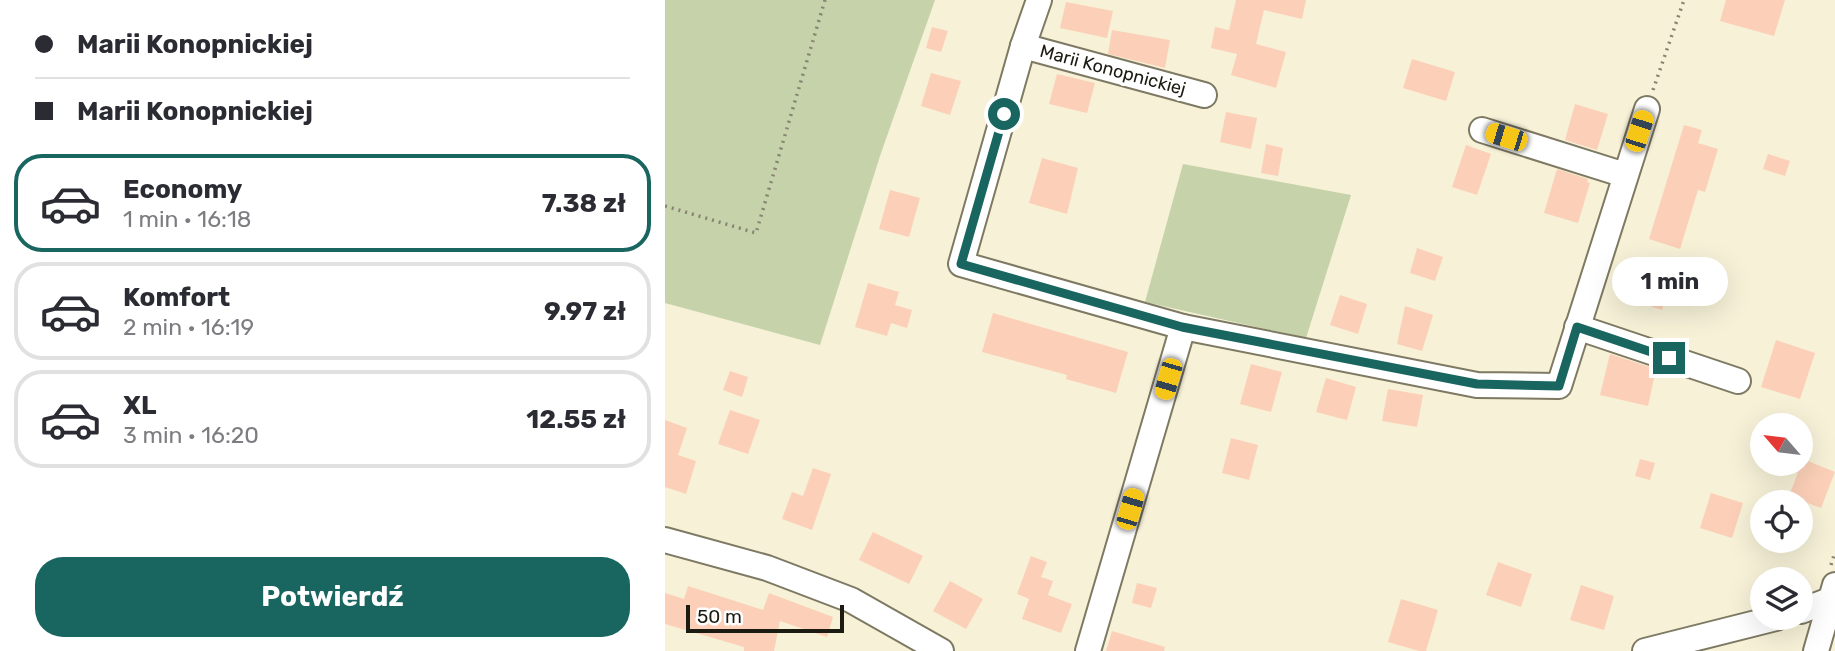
<!DOCTYPE html>
<html lang="pl">
<head>
<meta charset="utf-8">
<style>
	body { margin:0; font-family:Rubik,sans-serif; background:#f7f7f7; color:#2b2b33; height:100vh; display:flex; flex-direction:column; font-size:26px; white-space:nowrap }
	* { box-sizing:border-box; margin:0 }
	p { font-size:23px; color:#7c7c81 }
	.icon { flex:none; width:38px; height:38px; fill:none; stroke:currentColor; stroke-width:2; stroke-linecap:round; stroke-linejoin:round }
	.map { position:relative; flex:1; overflow:hidden }
	.panel { display:flex; flex-direction:column; background:#fff; width:665px }
	.panel>* { flex:none }
	.banner { display:grid; align-content:center; height:154px; padding:0 35px; background:#fff }
	.needle { width:46px; rotate:298deg }
	.controls { position:absolute; left:1085px; top:413px; display:grid; gap:14px }
	.controls a { display:grid; place-items:center; width:63px; height:63px; border-radius:50%; background:#fff; box-shadow:0 7px 28px #0002; font-size:35px }
	.scale { position:absolute; left:21px; bottom:18px; width:158px; box-sizing:border-box; padding-left:7px; border:4px solid #1c1b11; border-top:0; font-size:19px; line-height:24px; white-space:nowrap; color:#1c1b11; -webkit-text-stroke:5px #fff; paint-order:stroke }
	.end { position:absolute; width:32px; height:32px; margin:-16px; border:9px solid #196661; background:#fff; box-shadow:0 0 0 4px #fff }
	.from { border-radius:50% }
	.bubble { position:absolute; height:49px; border-radius:24px; background:#fff; box-shadow:0 7px 28px #0002; font-size:23px; font-weight:700; line-height:49px; text-align:center }
	.car { position:absolute; width:21px; height:42px; margin:-21px -10px; border-radius:9px; box-shadow:0 0 5px 2px #0007; background:linear-gradient(#f5c518 24%,#345 0 40%,#f5c518 0 76%,#345 0 86%,#f5c518 0) }
	.banner b { display:flex; align-items:center; gap:24px; height:66px; font-size:26px }
	.banner b+b { border-top:2px solid #e1e1e2 }
	.banner i { width:18px; height:18px; background:#2b2b33 }
	ul { padding:0; list-style:none }
	li { display:flex; align-items:center; gap:21px; height:98px; margin:0 14px 10px; padding:0 21px; border:4px solid #e1e1e2; border-radius:28px }
	li div { flex:1 }
	li b { display:block; font-size:26px }
	li em { font-style:normal; font-weight:700 }
	li.selected { border-color:#196661 }
	li>.icon { width:63px; height:63px; stroke-width:1.5 }
	.primary-button { display:flex; gap:14px; margin-top:auto; padding:14px 35px }
	.primary-button a { flex:1; height:80px; border-radius:28px; background:#196661; color:#fff; font-size:28px; font-weight:700; line-height:80px; text-align:center }
	main { display:flex; flex:1; min-height:0 }
	.map>svg:first-child { display:block }
	.green { fill:#c5d2aa }
	.building { fill:#fcd0b8 }
	.lines { fill:none; stroke-linecap:round; stroke-linejoin:round }
	.minor-casing { stroke:#7e7962; stroke-width:28 }
	.path { stroke:#878472; stroke-width:3.5; stroke-dasharray:2 5; stroke-linecap:butt }
	.minor { stroke:#fff; stroke-width:24 }
	.route { stroke:#196661; stroke-width:9 }
	.labels { text-anchor:middle; dominant-baseline:central; stroke-width:7; stroke-linejoin:round; paint-order:stroke }
	.street-label { font-size:18px; fill:#1c1b11; stroke:#fff }
</style>
</head>
<body>
<main>
<section class="panel">
<div class="banner">
<b><i class="from"></i>Marii Konopnickiej</b>
<b><i></i>Marii Konopnickiej</b>
</div>
<ul>
<li class="selected"><svg class="icon" aria-label="car" viewBox="0 0 24 24"><path d="M5 17H2v-5l4-1 3-4h7l3 4 3 1v5h-3M9 17h6M6 11h13"/><circle cx="7" cy="17" r="2"/><circle cx="17" cy="17" r="2"/></svg><div><b>Economy</b><p>1 min · 16:18</p></div><em>7.38 zł</em></li>
<li><svg class="icon" aria-label="car" viewBox="0 0 24 24"><path d="M5 17H2v-5l4-1 3-4h7l3 4 3 1v5h-3M9 17h6M6 11h13"/><circle cx="7" cy="17" r="2"/><circle cx="17" cy="17" r="2"/></svg><div><b>Komfort</b><p>2 min · 16:19</p></div><em>9.97 zł</em></li>
<li><svg class="icon" aria-label="car" viewBox="0 0 24 24"><path d="M5 17H2v-5l4-1 3-4h7l3 4 3 1v5h-3M9 17h6M6 11h13"/><circle cx="7" cy="17" r="2"/><circle cx="17" cy="17" r="2"/></svg><div><b>XL</b><p>3 min · 16:20</p></div><em>12.55 zł</em></li>
</ul>
<div class="primary-button"><a>Potwierdź</a></div>
</section>
<div class="map">
<svg width="1170" height="651" viewBox="0 0 1170 651">
	<rect width="100%" height="100%" fill="#f6f1d7"/>
	<g class="green">
		<path d="M 0,0 L 270,0 L 216,153 L 155,345 L 0,303 Z"/>
		<path d="M 518,164 L 686,195 L 641,338 L 480,302 Z"/>
	</g>
	<g class="building">
		<path d="M 571,0 L 641,0 L 637,19 L 599,10 L 591,44 L 621,52 L 611,88 L 566,75 L 572,54 L 546,48 L 550,27 L 564,30 Z"/>
		<path d="M 1061,0 L 1120,0 L 1109,36 L 1055,21 Z"/>
		<path d="M 401,2 L 448,11 L 442,38 L 395,28 Z"/>
		<path d="M 267,27 L 283,31 L 276,52 L 261,48 Z"/>
		<path d="M 447,30 L 505,40 L 500,68 L 443,54 Z"/>
		<path d="M 747,59 L 790,72 L 781,101 L 738,88 Z"/>
		<path d="M 266,73 L 296,81 L 285,115 L 256,106 Z"/>
		<path d="M 392,74 L 430,83 L 422,113 L 384,104 Z"/>
		<path d="M 910,104 L 943,114 L 932,150 L 900,140 Z"/>
		<path d="M 561,112 L 592,118 L 586,149 L 555,142 Z"/>
		<path d="M 1019,125 L 1037,130 L 1033,143 L 1053,149 L 1040,192 L 1033,190 L 1015,249 L 984,239 Z"/>
		<path d="M 601,144 L 618,148 L 613,176 L 596,173 Z"/>
		<path d="M 801,145 L 826,154 L 812,195 L 787,187 Z"/>
		<path d="M 1103,154 L 1125,161 L 1120,176 L 1098,169 Z"/>
		<path d="M 377,158 L 413,168 L 402,214 L 364,203 Z"/>
		<path d="M 892,169 L 923,179 L 922,182 L 925,183 L 913,223 L 879,213 Z"/>
		<path d="M 225,190 L 255,198 L 244,237 L 214,229 Z"/>
		<path d="M 752,248 L 778,257 L 770,281 L 745,273 Z"/>
		<path d="M 974,271 L 1006,280 L 997,310 L 966,300 Z"/>
		<path d="M 203,283 L 234,292 L 230,305 L 247,310 L 242,328 L 226,323 L 222,336 L 190,327 Z"/>
		<path d="M 675,295 L 702,304 L 693,334 L 665,325 Z"/>
		<path d="M 740,306 L 768,315 L 757,351 L 732,344 Z"/>
		<path d="M 328,313 L 463,352 L 451,393 L 401,379 L 402,375 L 317,352 Z"/>
		<path d="M 1111,340 L 1150,353 L 1135,399 L 1096,387 Z"/>
		<path d="M 945,354 L 991,369 L 983,406 L 935,395 Z"/>
		<path d="M 586,364 L 617,372 L 606,412 L 575,404 Z"/>
		<path d="M 65,371 L 83,377 L 77,397 L 58,390 Z"/>
		<path d="M 661,378 L 691,387 L 682,420 L 651,412 Z"/>
		<path d="M 723,389 L 758,395 L 752,427 L 717,421 Z"/>
		<path d="M 65,410 L 95,420 L 83,454 L 53,444 Z"/>
		<path d="M 0,420 L 22,428 L 13,455 L 31,461 L 21,494 L 0,487 Z"/>
		<path d="M 566,438 L 593,445 L 584,480 L 557,473 Z"/>
		<path d="M 975,459 L 990,463 L 985,480 L 970,476 Z"/>
		<path d="M 1138,459 L 1170,472 L 1156,508 L 1124,496 Z"/>
		<path d="M 148,468 L 166,474 L 147,530 L 117,519 L 127,492 L 138,496 Z"/>
		<path d="M 1046,493 L 1078,503 L 1067,538 L 1035,528 Z"/>
		<path d="M 208,532 L 258,556 L 244,584 L 194,560 Z"/>
		<path d="M 366,556 L 382,562 L 376,577 L 388,581 L 383,595 L 407,604 L 396,633 L 357,619 L 364,599 L 352,594 Z"/>
		<path d="M 833,562 L 867,574 L 856,607 L 821,595 Z"/>
		<path d="M 285,581 L 318,599 L 301,629 L 268,611 Z"/>
		<path d="M 472,583 L 492,588 L 486,608 L 467,603 Z"/>
		<path d="M 916,585 L 949,596 L 939,630 L 905,620 Z"/>
		<path d="M 23,586 L 98,610 L 104,593 L 168,617 L 162,637 L 115,621 L 109,651 L 79,651 L 79,647 L 0,624 L 0,593 L 19,599 Z"/>
		<path d="M 736,599 L 773,610 L 761,651 L 754,651 L 723,642 Z"/>
		<path d="M 447,631 L 500,647 L 499,651 L 441,651 Z"/>
	</g>
	<g class="lines">
		<defs>
			<g id="minor">
				<path d="M 374,0 L 358,46 L 296,264 L 518,327"/>
				<path d="M 358,46 L 539,95"/>
				<path d="M 817,130 L 960,175"/>
				<path d="M 912,327 L 1073,381"/>
				<path d="M 0,540 L 102,568 L 186,600 L 276,651"/>
				<path d="M 1136,611 L 1170,598"/>
				<path d="M 423,651 L 518,327 L 812,385 L 894,386 L 982,109"/>
				<path d="M 980,651 L 1111,618"/>
				<path d="M 1151,651 L 1170,585"/>
			</g>
		</defs>
		<use href="#minor" class="minor-casing"/>
		<g class="path">
			<path d="M 988,90 L 1019,0"/>
			<path d="M 0,206 L 91,233 L 160,0"/>
			<path d="M 1166,565 L 1170,552"/>
		</g>
		<use href="#minor" class="minor"/>
	</g>
	<g class="lines">
		<path class="route" d="M 339,114 L 296,264 L 517,327 L 812,384 L 894,386 L 912,327 L 1004,358"/>
	</g>
	<g class="labels">
		<g class="street-label">
			<text transform="translate(448 70) rotate(15)">Marii Konopnickiej</text>
		</g>
	</g>
</svg>
<div class="controls">
<a><svg class="needle" viewBox="-14 -14 28 28"><path d="M0-13l5 13h-10z" fill="#e53935"/><path d="M0 13l5-13h-10z" fill="#7c7c81"/></svg></a>
<a><svg class="icon" aria-label="locate" viewBox="0 0 24 24"><circle cx="12" cy="12" r="6"/><path d="M12 2v4M12 18v4M2 12h4M18 12h4"/></svg></a>
<a><svg class="icon" aria-label="layers" viewBox="0 0 24 24"><path d="M12 4l9 5-9 5-9-5zM3 14l9 5 9-5"/></svg></a>
</div>
<div class="scale">50 m</div>
<i class="end from" style="left:339px;top:114px"></i>
<i class="end" style="left:1004px;top:358px"></i>
<div class="bubble" style="left:947px;top:257px;width:116px">1 min</div>
<i class="car" style="left:974px;top:131px;rotate:18deg"></i>
<i class="car" style="left:841px;top:137px;rotate:287deg"></i>
<i class="car" style="left:503px;top:379px;rotate:196deg"></i>
<i class="car" style="left:465px;top:509px;rotate:16deg"></i>
</div>
</main>
</body>
</html>
